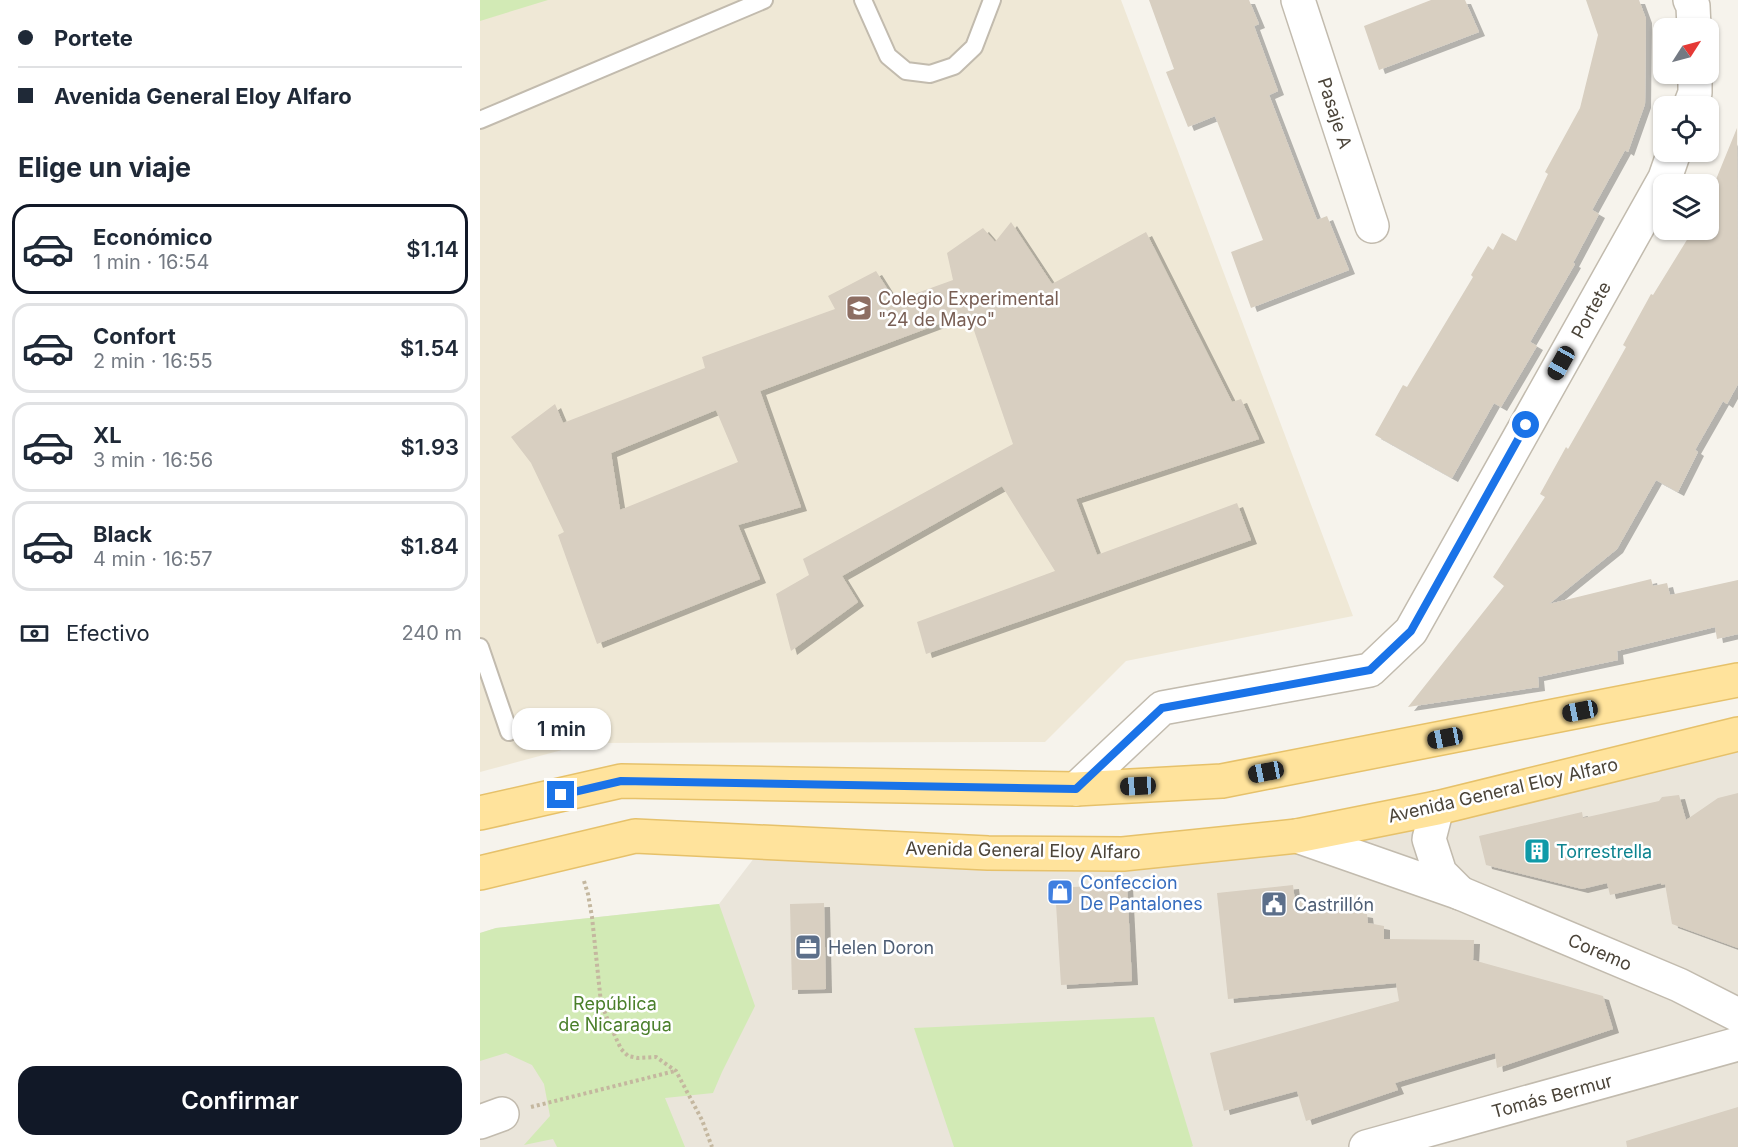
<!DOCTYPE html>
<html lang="es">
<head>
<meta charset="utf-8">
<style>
	body { margin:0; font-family:Inter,sans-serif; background:#f2f2f3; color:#1f2937; height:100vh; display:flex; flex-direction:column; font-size:22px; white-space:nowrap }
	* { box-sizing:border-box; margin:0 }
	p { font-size:20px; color:#747a83 }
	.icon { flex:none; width:33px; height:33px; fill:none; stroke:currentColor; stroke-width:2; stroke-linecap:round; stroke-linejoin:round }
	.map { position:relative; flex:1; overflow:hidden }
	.sheet { display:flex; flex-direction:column; background:#fff; width:480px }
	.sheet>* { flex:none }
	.top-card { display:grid; align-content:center; height:132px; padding:0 18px; background:#fff }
	.needle { width:39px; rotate:54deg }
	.fabs { position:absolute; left:1173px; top:18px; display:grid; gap:12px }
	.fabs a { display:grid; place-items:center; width:66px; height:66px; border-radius:12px; background:#fff; box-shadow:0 2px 4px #0004; font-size:30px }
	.end { position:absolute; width:27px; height:27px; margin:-14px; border:8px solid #1a73e8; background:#fff; box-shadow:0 0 0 3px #fff }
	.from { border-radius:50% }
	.bubble { position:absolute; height:42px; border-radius:18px; background:#fff; box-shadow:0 2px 4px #0004; font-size:20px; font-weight:600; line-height:42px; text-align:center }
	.car { position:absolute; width:18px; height:36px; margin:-18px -9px; border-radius:8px; box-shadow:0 0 4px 2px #0007; background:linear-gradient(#222 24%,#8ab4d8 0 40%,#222 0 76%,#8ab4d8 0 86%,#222 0) }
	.top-card b { display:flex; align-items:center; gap:21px; height:57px; font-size:22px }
	.top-card b+b { border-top:2px solid #e0e1e3 }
	.top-card i { width:15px; height:15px; background:#1f2937 }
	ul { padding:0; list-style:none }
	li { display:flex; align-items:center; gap:18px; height:90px; margin:0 12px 9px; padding:0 6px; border:3px solid #e0e1e3; border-radius:18px }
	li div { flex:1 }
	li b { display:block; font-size:22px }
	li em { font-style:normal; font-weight:600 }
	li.current { border-color:#111827 }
	li>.icon { width:54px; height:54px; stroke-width:1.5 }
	h2 { padding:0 18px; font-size:27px; line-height:72px }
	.pay { display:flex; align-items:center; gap:15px; height:66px; padding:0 18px; font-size:22px }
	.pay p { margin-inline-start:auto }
	.primary-button { display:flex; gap:12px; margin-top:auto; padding:12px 18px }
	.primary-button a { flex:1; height:69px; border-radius:18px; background:#111827; color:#fff; font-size:24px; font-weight:600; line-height:69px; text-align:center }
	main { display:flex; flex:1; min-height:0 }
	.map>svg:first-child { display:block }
	.residential { fill:#eae5da }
	.education { fill:#efe8d6 }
	.green { fill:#d2eab5 }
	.building { fill:#d8cfc1; fill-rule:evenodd; filter:url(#shadow) }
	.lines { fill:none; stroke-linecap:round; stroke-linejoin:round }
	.service-casing { stroke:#c2bbae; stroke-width:20 }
	.minor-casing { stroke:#c2bbae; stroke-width:36 }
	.primary-casing { stroke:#e6c16a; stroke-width:36 }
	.path { stroke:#c4b79f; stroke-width:4; stroke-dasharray:3 3; stroke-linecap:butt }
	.service { stroke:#fff; stroke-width:16 }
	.minor { stroke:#fff; stroke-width:33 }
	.primary { stroke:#ffe39c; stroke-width:33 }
	.route { stroke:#1a73e8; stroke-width:8 }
	.labels { text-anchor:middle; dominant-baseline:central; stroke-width:5; stroke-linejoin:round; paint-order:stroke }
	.street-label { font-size:18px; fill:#4b4439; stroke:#fff }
	.education-label { font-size:18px; fill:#785e54; stroke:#fff; text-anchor:start }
	.culture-label { font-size:18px; fill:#0d838f; stroke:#fff; text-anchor:start }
	.shop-label { font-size:18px; fill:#366cbe; stroke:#fff; text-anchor:start }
	.service-label { font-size:18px; fill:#4e5e75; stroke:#fff; text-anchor:start }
	.park-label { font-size:18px; fill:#4a7f2a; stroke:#fff }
</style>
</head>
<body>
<main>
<section class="sheet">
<div class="top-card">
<b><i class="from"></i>Portete</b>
<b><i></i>Avenida General Eloy Alfaro</b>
</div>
<h2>Elige un viaje</h2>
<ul>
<li class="current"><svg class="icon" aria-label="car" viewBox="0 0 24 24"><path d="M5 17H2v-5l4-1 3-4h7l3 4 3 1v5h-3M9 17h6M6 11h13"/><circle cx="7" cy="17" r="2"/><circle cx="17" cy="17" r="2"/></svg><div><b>Económico</b><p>1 min · 16:54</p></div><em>$1.14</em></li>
<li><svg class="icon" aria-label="car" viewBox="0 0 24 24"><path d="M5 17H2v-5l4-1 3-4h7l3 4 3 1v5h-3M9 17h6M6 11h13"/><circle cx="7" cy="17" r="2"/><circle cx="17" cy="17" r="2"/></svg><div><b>Confort</b><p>2 min · 16:55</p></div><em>$1.54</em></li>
<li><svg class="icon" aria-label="car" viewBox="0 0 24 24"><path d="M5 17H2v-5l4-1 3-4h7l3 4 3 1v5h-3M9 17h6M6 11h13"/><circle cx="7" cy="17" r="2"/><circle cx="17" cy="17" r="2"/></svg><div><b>XL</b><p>3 min · 16:56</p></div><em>$1.93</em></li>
<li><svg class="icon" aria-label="car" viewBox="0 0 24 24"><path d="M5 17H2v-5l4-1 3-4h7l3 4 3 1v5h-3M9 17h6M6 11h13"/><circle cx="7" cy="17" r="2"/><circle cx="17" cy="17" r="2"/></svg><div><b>Black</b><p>4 min · 16:57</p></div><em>$1.84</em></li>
</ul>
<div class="pay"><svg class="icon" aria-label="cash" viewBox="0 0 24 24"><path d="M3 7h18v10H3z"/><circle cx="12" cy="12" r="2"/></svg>Efectivo<p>240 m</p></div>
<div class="primary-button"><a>Confirmar</a></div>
</section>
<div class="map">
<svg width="1258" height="1147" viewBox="0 0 1258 1147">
	<defs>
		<filter id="shadow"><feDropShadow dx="6" dy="4" stdDeviation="0" flood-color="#0004"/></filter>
	</defs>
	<rect width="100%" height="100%" fill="#f6f3ec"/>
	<path class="residential" d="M 1258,751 L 1258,1147 L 0,1147 L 0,933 L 16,928 L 239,904 L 287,841 L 817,836 Z"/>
	<path class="education" d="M 0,0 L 641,0 L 873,616 L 646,661 L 565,742 L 108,743 L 0,772 Z"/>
	<g class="green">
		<path d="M 0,0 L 68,0 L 0,21 Z"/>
		<path d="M 239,904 L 275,1006 L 242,1072 L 233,1093 L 185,1098 L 205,1147 L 77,1147 L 73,1139 L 44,1145 L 70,1116 L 64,1084 L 52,1065 L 26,1053 L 0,1061 L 0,933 L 16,928 Z"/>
		<path d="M 674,1017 L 713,1146 L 711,1147 L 474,1147 L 434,1028 Z"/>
	</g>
	<g class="building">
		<path d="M 669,0 L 769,0 L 779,24 L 774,26 L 798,91 L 789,95 L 837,220 L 847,216 L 869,270 L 771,308 L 751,252 L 783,240 L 735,116 L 708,127 L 686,72 L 694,69 Z"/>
		<path d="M 951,0 L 985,0 L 999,32 L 899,70 L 884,26 Z"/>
		<path d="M 1106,0 L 1159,0 L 1166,19 L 1165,104 L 1148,152 L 1145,150 L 1112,210 L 1119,214 L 1093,263 L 1095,264 L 1050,342 L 1057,346 L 1021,407 L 1014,403 L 972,478 L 895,435 L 923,385 L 927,387 L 993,277 L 991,275 L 1008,246 L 1013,250 L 1022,233 L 1036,241 L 1068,174 L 1065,172 L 1100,108 L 1118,35 Z"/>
		<path d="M 1257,128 L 1258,384 L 1247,404 L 1243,401 L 1215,450 L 1218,452 L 1198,492 L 1176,480 L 1137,549 L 1069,604 L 1171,579 L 1173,586 L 1187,583 L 1190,595 L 1258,580 L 1258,634 L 1237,639 L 1235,627 L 1137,651 L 1138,660 L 1058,677 L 1059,687 L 928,707 L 1024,586 L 1013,577 L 1065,497 L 1060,494 L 1086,447 L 1088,449 L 1123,388 L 1146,347 L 1143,345 L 1171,294 L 1173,295 L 1213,230 L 1228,230 L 1228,199 Z"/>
		<path d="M 531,222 L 572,284 L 666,232 L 752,402 L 761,399 L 779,439 L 596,499 L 617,555 L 757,503 L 771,540 L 446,654 L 437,622 L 575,571 L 522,486 L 362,576 L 378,602 L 311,651 L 296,594 L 329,575 L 323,559 L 533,444 L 488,313 L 280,391 L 321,507 L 258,525 L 280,579 L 117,644 L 78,535 L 84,532 L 51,463 L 31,437 L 75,404 L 83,423 L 225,368 L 222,357 L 355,309 L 348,296 L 396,271 L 415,301 L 473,280 L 467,253 L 503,228 L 515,242 ZM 236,410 L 258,462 L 140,510 L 131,453 Z"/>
		<path d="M 1258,793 L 1258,948 L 1192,924 L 1185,884 L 1181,885 L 1181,883 L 1130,895 L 1127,883 L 1102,889 L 1006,865 L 999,836 L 1102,812 L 1103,818 L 1179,801 L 1182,797 L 1199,795 L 1206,820 L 1238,798 Z"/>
		<path d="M 647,884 L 652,981 L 581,985 L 575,888 Z"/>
		<path d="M 813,885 L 815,902 L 887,914 L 888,923 L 904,926 L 904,939 L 994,940 L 993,960 L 1123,996 L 1133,1029 L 1017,1068 L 1015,1053 L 915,1083 L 918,1090 L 826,1121 L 817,1091 L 744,1111 L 730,1053 L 919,1001 L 916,983 L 748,999 L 737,893 Z"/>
		<path d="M 344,903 L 346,989 L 312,990 L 310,904 Z"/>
		<path d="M 1258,1107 L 1258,1147 L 1147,1147 L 1146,1141 Z"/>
	</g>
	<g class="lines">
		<defs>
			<g id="service">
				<path d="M 383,0 L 408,56 L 426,71 L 450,74 L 474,66 L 494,47 L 512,0"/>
				<path d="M 0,120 L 284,0"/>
				<path d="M 0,647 L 29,732"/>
			</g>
			<g id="minor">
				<path d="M 818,0 L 892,226"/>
				<path d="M 1210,0 L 1213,6 L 1214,28"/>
				<path d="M 1210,106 L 1215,93 L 1215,74"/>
				<path d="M 596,789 L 682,708 L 890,670 L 931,631 L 1185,178 L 1194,152"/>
				<path d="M 957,808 L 949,839 L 960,873 L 980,893"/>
				<path d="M 817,836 L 980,893 L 1199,985 L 1258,1015"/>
				<path d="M 0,1122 L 22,1114"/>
				<path d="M 886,1147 L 1258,1044"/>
			</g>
			<g id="primary">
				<path d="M 0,813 L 141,781 L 596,789 L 742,781 L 1258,680"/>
				<path d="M 0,873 L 155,836 L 508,853 L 643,854 L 817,836 L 957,808 L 1258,734"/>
			</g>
		</defs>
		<use href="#service" class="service-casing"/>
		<use href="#minor" class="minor-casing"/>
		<use href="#primary" class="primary-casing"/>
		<g class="path">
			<path d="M 104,881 L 108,894 L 112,917 L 121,1003 L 129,1023 L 141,1049 L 148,1056 L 158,1058 L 176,1057 L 196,1071 L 222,1120 L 232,1147"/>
			<path d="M 51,1107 L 195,1071"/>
		</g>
		<use href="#service" class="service"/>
		<use href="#minor" class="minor"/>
		<use href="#primary" class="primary"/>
	</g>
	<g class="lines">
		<path class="route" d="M 81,795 L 141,781 L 596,789 L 682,708 L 890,670 L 931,631 L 1046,425"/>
	</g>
	<defs>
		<symbol id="university-square" viewBox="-11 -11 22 22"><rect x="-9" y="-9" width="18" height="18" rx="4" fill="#8d6e63" stroke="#fff"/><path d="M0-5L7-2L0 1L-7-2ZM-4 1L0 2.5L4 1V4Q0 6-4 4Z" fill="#fff"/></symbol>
		<symbol id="building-square" viewBox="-11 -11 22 22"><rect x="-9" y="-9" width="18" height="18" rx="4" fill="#0f9aa8" stroke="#fff"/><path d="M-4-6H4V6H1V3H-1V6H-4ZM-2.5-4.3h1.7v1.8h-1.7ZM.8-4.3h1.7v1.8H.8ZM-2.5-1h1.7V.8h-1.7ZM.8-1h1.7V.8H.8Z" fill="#fff"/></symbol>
		<symbol id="shop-square" viewBox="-11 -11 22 22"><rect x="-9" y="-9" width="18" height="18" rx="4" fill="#3f7fe0" stroke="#fff"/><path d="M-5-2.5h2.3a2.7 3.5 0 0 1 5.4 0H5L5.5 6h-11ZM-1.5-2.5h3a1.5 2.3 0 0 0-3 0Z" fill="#fff"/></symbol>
		<symbol id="civic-square" viewBox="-11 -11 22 22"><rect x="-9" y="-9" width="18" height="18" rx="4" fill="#5c6f8a" stroke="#fff"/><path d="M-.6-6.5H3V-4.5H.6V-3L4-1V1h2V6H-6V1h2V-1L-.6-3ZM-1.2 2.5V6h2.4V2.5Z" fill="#fff"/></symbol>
		<symbol id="office-square" viewBox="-11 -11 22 22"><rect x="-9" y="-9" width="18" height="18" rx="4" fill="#5c6f8a" stroke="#fff"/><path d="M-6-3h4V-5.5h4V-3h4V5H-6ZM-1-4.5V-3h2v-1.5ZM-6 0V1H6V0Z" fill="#fff"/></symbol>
	</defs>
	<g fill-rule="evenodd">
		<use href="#university-square" x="364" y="293" width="30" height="30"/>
		<use href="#building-square" x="1042" y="836" width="30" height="30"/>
		<use href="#shop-square" x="565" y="877" width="30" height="30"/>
		<use href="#civic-square" x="779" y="889" width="30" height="30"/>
		<use href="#office-square" x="313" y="932" width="30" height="30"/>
	</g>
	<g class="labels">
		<g class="street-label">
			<text transform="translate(855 113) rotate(72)">Pasaje A</text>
			<text transform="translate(1111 310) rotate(-61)">Portete</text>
			<text transform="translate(1023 790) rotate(-13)">Avenida General Eloy Alfaro</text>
			<text transform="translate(543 850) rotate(1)">Avenida General Eloy Alfaro</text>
			<text transform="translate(1120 952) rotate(23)">Coremo</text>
			<text transform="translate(1072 1096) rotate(-15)">Tomás Bermur</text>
		</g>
		<g class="education-label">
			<text x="398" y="298">Colegio Experimental<tspan x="398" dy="21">"24 de Mayo"</tspan></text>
		</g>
		<g class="culture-label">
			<text x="1076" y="851">Torrestrella</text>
		</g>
		<g class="shop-label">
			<text x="600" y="882">Confeccion<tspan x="600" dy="21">De Pantalones</tspan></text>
		</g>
		<g class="service-label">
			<text x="814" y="904">Castrillón</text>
			<text x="348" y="947">Helen Doron</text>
		</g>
		<g class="park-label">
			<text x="135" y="1003">República<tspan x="135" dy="21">de Nicaragua</tspan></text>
		</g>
	</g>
</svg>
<div class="fabs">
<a><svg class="needle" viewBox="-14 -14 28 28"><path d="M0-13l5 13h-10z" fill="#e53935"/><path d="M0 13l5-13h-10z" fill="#747a83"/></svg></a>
<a><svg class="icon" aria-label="locate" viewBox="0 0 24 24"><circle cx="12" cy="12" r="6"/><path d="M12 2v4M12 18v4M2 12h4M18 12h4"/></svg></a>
<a><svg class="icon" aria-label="layers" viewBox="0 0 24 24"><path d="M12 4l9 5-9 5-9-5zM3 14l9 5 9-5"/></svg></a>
</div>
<i class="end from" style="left:1046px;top:425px"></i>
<i class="end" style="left:81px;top:795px"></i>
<div class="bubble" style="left:32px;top:708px;width:99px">1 min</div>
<i class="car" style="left:1081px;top:363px;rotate:209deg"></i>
<i class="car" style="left:1100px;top:711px;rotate:259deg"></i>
<i class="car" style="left:965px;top:738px;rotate:259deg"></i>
<i class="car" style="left:786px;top:772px;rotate:259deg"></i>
<i class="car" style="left:658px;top:786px;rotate:267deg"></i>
</div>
</main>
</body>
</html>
